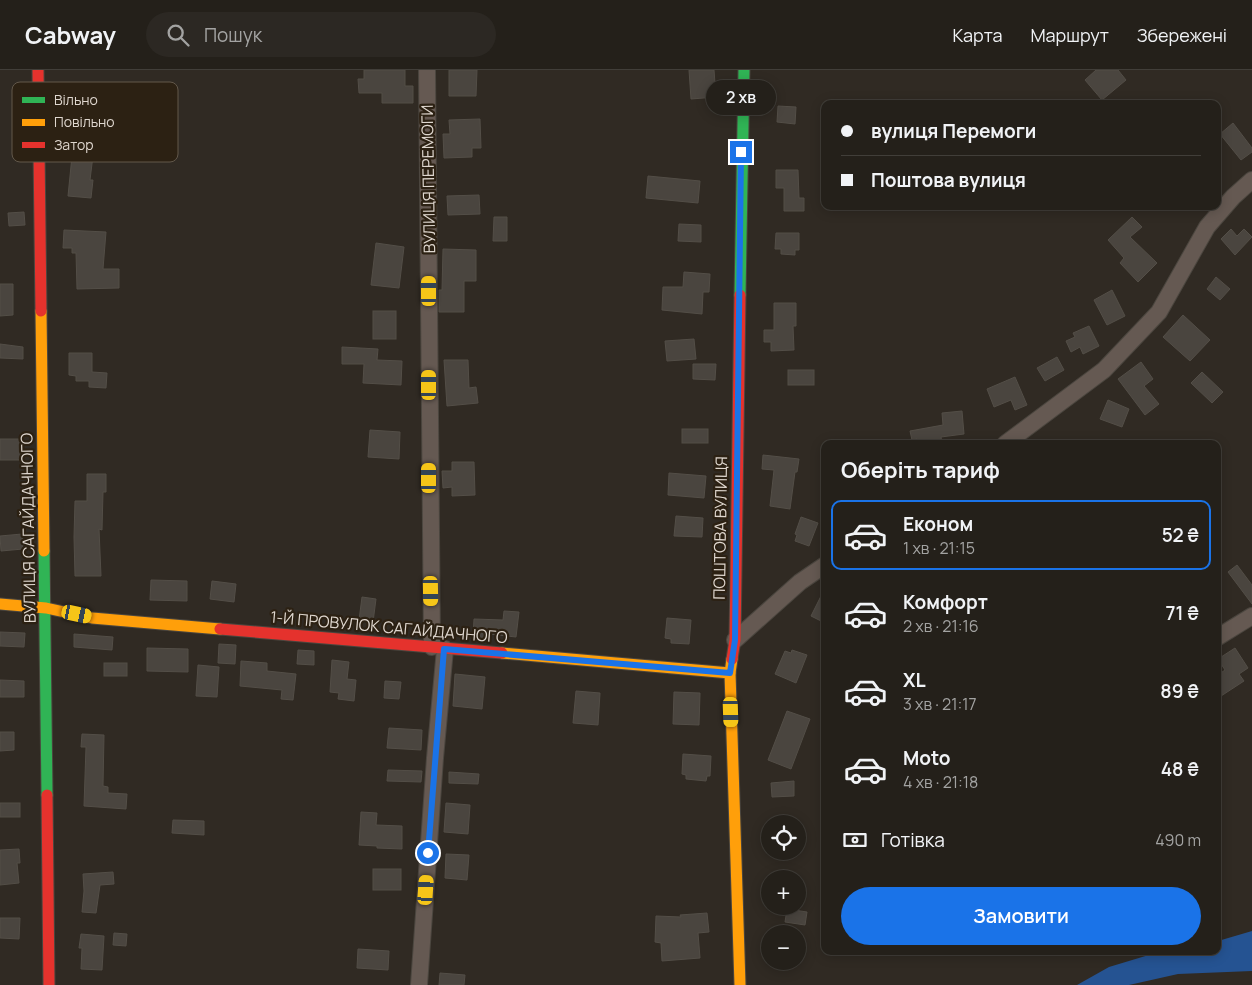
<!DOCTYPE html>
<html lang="uk">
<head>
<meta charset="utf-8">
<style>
	body { margin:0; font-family:Manrope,sans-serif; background:#2c2823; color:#f1f3f6; height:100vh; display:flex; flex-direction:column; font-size:19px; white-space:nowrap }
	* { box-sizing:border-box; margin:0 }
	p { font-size:16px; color:#a3a3a2 }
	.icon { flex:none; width:28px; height:28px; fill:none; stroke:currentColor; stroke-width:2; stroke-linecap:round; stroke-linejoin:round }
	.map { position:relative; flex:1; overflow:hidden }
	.side { position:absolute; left:821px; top:370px; width:400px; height:515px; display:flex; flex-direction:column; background:#24201a; border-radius:10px; box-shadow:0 2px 12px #0003,0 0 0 1px #413e39 }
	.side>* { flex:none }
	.top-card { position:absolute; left:821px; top:30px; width:400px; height:110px; border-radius:10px; box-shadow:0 2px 12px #0003,0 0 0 1px #413e39; display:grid; align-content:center; height:110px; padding:0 20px; background:#24201a }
	.buttons { position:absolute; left:761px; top:745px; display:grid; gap:10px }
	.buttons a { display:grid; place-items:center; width:45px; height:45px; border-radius:50%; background:#24201a; box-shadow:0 2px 12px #0003,0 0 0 1px #413e39; font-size:25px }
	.end { position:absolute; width:22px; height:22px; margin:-11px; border:6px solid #1a73e8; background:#fff; box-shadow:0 0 0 2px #fff }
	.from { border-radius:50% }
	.bubble { position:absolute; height:35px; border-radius:18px; background:#24201a; box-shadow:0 2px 12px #0003,0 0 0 1px #413e39; font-size:16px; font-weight:600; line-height:35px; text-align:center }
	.car { position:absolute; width:15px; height:30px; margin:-15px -8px; border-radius:6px; box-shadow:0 0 4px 1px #0007; background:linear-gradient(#f5c518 24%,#345 0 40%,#f5c518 0 76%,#345 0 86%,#f5c518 0) }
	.top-card b { display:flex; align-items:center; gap:18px; height:48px; font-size:19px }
	.top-card b+b { border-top:1px solid #413e39 }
	.top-card i { width:12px; height:12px; background:#f1f3f6 }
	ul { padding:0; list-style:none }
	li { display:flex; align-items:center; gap:15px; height:70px; margin:0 10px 8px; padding:0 10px; border:2px solid transparent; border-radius:10px }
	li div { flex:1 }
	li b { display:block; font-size:19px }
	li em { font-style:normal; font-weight:600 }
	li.selected { border-color:#1a73e8 }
	li>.icon { width:45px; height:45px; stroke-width:1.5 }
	h2 { padding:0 20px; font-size:22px; line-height:60px }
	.pay { display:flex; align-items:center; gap:12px; height:55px; padding:0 20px; font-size:19px }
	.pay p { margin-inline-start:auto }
	.cta { display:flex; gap:10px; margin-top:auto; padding:10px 20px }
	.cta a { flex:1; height:58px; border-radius:30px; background:#1a73e8; color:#fff; font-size:20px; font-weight:600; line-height:58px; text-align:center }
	header { display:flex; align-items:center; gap:30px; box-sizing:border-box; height:70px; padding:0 25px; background:#24201a; border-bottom:1px solid #413e39 }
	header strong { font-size:24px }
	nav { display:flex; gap:28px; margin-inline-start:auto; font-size:18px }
	.search { width:350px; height:45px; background:#2c2823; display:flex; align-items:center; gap:12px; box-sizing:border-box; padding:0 18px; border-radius:28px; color:#a3a3a2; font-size:19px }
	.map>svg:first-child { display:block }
	.water { fill:#255392 }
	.building { fill:#4a453f; stroke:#534e47 }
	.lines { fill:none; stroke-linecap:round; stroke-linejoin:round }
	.street-casing { stroke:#4b463f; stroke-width:18 }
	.fast-casing { stroke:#4b463f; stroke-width:13 }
	.slow-casing { stroke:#4b463f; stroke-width:13 }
	.jam-casing { stroke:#4b463f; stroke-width:13 }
	.street { stroke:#655952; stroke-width:16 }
	.fast { stroke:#30b455; stroke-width:11 }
	.slow { stroke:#ff9f0a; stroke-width:11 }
	.jam { stroke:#e5322d; stroke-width:11 }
	.route { stroke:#1a73e8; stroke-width:6 }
	.labels { text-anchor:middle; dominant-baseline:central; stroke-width:4.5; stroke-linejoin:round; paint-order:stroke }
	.street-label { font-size:16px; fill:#dfd7cf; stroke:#2c2113 }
	.key { fill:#2c2113; stroke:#62584b; stroke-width:1 }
	.key-label { font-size:14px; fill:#dfd7cf }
</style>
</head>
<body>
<header>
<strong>Cabway</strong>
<div class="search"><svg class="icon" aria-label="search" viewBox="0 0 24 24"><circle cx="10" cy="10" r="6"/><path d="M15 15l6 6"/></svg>Пошук</div>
<nav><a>Карта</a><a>Маршрут</a><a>Збережені</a></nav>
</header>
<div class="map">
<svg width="1252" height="915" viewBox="0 0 1252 915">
	<rect width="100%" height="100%" fill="#302a23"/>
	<path class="water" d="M 1252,861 L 1252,901 L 1178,904 L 1129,915 L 1077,915 L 1109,897 L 1162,881 L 1218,881 L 1218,871 Z"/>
	<g class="building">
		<path d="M 364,0 L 405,0 L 405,16 L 413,16 L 413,33 L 382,33 L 382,23 L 359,23 L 358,9 L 364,9 Z"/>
		<path d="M 449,0 L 477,0 L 476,26 L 449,26 Z"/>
		<path d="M 689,0 L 714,0 L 716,27 L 691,29 Z"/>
		<path d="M 1096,0 L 1118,0 L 1126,10 L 1102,30 L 1085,10 Z"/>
		<path d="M 778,36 L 796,37 L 795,54 L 777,52 Z"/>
		<path d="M 480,49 L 481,78 L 472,78 L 472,87 L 444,88 L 443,64 L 450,64 L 449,50 Z"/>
		<path d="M 1233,53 L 1252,78 L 1252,82 L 1241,90 L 1220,64 Z"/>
		<path d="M 74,66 L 95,69 L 90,110 L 93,110 L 91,128 L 68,126 Z"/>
		<path d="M 776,100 L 798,100 L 799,128 L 804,128 L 804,141 L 784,141 L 784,118 L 776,118 Z"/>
		<path d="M 648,106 L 700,111 L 698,133 L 646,128 Z"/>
		<path d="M 479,125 L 480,144 L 448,145 L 447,126 Z"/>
		<path d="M 24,142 L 25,155 L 9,156 L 8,143 Z"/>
		<path d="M 494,147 L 507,147 L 507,171 L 493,171 Z"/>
		<path d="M 1132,147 L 1142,157 L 1130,167 L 1157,193 L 1138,212 L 1120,193 L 1124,188 L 1108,170 Z"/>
		<path d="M 679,154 L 701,155 L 701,172 L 678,171 Z"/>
		<path d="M 1231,159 L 1237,166 L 1244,159 L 1252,167 L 1235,185 L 1221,169 Z"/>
		<path d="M 64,160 L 106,162 L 103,199 L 119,199 L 119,218 L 77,219 L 76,183 L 72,183 L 72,178 L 63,178 Z"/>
		<path d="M 776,163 L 799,163 L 799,180 L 795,180 L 795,185 L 781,184 L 781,179 L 775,179 Z"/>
		<path d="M 376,173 L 404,177 L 399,218 L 371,215 Z"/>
		<path d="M 443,179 L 476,180 L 476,211 L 464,211 L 464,242 L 439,242 L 439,220 L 442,220 Z"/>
		<path d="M 684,202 L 710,204 L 709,222 L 703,222 L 702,244 L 662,240 L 663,217 L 683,217 Z"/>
		<path d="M 1216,207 L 1230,219 L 1220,230 L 1207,219 Z"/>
		<path d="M 0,214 L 13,214 L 13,245 L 0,246 Z"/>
		<path d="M 1112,220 L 1125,246 L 1107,255 L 1094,230 Z"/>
		<path d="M 774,233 L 796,233 L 796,256 L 793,256 L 794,280 L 771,281 L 771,272 L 764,272 L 764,260 L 774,260 Z"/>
		<rect x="373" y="241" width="23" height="28"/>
		<path d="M 1183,245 L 1210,270 L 1190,291 L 1163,267 Z"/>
		<path d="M 1089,256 L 1099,276 L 1083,284 L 1080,277 L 1071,282 L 1066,271 L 1075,267 L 1073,263 Z"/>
		<path d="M 694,269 L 696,289 L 667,291 L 665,271 Z"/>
		<path d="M 0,274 L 23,277 L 23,289 L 0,288 Z"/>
		<path d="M 342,277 L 378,279 L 377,290 L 402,291 L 401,315 L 363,313 L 364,294 L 342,294 Z"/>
		<path d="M 69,283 L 92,283 L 92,302 L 107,303 L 106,318 L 89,317 L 89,311 L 76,311 L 76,306 L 69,305 Z"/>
		<path d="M 1057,287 L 1064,300 L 1045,311 L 1037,298 Z"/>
		<path d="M 444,290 L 468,290 L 469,318 L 476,317 L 478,333 L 447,336 Z"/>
		<path d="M 1141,292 L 1153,309 L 1144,316 L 1159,334 L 1145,345 L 1118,309 Z"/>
		<path d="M 693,294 L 716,294 L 715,310 L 693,309 Z"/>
		<rect x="788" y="300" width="26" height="15"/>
		<path d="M 1202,302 L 1223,322 L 1212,333 L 1191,313 Z"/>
		<path d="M 1015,307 L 1027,335 L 1015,340 L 1011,330 L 994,337 L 987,319 Z"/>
		<path d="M 1108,330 L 1129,339 L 1122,357 L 1100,349 Z"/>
		<path d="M 962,341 L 964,364 L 941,367 L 942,374 L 925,374 L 924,371 L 917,372 L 917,369 L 912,370 L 910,361 L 943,355 L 942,343 Z"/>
		<rect x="682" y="359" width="26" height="14"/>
		<path d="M 370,360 L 400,362 L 399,389 L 368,387 Z"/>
		<path d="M 0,369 L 20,369 L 21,390 L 0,390 Z"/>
		<path d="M 763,385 L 799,389 L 797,402 L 795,402 L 790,439 L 770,436 L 774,400 L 762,399 Z"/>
		<path d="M 452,392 L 474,392 L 475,425 L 452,426 L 452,417 L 443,418 L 442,401 L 452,401 Z"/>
		<path d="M 669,403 L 706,406 L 704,428 L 668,425 Z"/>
		<path d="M 87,404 L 106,404 L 106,422 L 103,422 L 102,460 L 99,459 L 101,506 L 75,506 L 74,467 L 75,431 L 87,431 Z"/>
		<path d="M 676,446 L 703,448 L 702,467 L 674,466 Z"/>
		<path d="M 801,447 L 818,453 L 809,476 L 795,471 L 797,465 L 795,464 Z"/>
		<path d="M 22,464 L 23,479 L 1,481 L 0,466 Z"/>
		<path d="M 1237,495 L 1252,515 L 1252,534 L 1228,502 Z"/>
		<path d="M 151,510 L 187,511 L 187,531 L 150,530 Z"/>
		<path d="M 212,511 L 236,514 L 234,532 L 210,529 Z"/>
		<path d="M 825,518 L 825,553 L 811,546 Z"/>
		<path d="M 362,527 L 376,529 L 373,552 L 359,550 Z"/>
		<path d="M 504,541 L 519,542 L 516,567 L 489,564 L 489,569 L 473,568 L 474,549 L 503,550 Z"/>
		<path d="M 667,548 L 691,550 L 689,574 L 671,573 L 671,569 L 665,568 Z"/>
		<path d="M 0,562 L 25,563 L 24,577 L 0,576 Z"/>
		<path d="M 74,564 L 113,567 L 112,580 L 74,577 Z"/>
		<path d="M 219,574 L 236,575 L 235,594 L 218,593 Z"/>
		<path d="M 147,578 L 188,579 L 188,602 L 147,601 Z"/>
		<path d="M 1235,578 L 1248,598 L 1239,604 L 1244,611 L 1218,628 L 1218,605 L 1225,600 L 1218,589 Z"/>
		<path d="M 298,580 L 314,581 L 314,595 L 297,594 Z"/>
		<path d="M 792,580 L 807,585 L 796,613 L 775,604 L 785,581 L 791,583 Z"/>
		<path d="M 332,590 L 349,592 L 347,609 L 356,610 L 354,631 L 338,629 L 339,623 L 330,622 Z"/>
		<path d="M 241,591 L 267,593 L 267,601 L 296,604 L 293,630 L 281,629 L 282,620 L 240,616 Z"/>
		<rect x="104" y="593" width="23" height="13"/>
		<path d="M 198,595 L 219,597 L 217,627 L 196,626 Z"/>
		<path d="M 455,604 L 485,607 L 482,639 L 453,636 Z"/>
		<path d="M 0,610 L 24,611 L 24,627 L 0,627 Z"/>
		<path d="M 385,611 L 401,612 L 399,629 L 384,628 Z"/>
		<path d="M 576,621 L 600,623 L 598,655 L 573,653 Z"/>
		<path d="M 674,622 L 700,623 L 699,655 L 673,654 Z"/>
		<path d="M 787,641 L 810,649 L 791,699 L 768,690 Z"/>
		<path d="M 389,658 L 422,660 L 421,680 L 387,678 Z"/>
		<path d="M 0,662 L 14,662 L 14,680 L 0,681 Z"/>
		<path d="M 82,664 L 104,665 L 103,716 L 108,717 L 108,723 L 127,724 L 126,739 L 84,736 L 86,677 L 81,677 Z"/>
		<path d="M 683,684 L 711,686 L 710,706 L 707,706 L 706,711 L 686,709 L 686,705 L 682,704 Z"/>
		<path d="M 388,700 L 422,701 L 421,712 L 387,711 Z"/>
		<path d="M 449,702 L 479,704 L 478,714 L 449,713 Z"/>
		<path d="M 794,711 L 794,726 L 772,727 L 771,713 Z"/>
		<rect x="0" y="733" width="20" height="14"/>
		<path d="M 446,733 L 470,735 L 468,764 L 444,762 Z"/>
		<path d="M 361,742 L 377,743 L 376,755 L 402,756 L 402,779 L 377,778 L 377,776 L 359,775 Z"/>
		<path d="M 173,750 L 204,751 L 204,765 L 172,763 Z"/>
		<path d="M 19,779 L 20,793 L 17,793 L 19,813 L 0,815 L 0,780 Z"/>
		<path d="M 446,784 L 469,785 L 467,810 L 445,808 Z"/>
		<rect x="373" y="799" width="28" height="21"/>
		<path d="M 113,802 L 114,814 L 100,815 L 96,843 L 82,842 L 84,821 L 83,804 Z"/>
		<path d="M 787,839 L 807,842 L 805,855 L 785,852 Z"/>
		<path d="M 707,843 L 709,862 L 698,863 L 700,888 L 662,891 L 661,873 L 655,872 L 656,846 L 681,847 L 680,845 Z"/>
		<path d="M 0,848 L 20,848 L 19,869 L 0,868 Z"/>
		<path d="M 114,863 L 127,864 L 126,876 L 113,875 Z"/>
		<path d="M 81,864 L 104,866 L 102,900 L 81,899 L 82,878 L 79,878 Z"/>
		<path d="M 358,879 L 389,881 L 388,900 L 357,898 Z"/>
		<path d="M 440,903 L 465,905 L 464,915 L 439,915 Z"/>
	</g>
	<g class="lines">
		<defs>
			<g id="street">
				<path d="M 427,0 L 432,577"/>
				<path d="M 1005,374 L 1104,300 L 1159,242 L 1207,157 L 1233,127 L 1252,110"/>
				<path d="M 1218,567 L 1252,546"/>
				<path d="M 735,570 L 800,512 L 825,495"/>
				<path d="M 419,915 L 435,688 L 445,579"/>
			</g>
			<g id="fast">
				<path d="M 740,225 L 744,0"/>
				<path d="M 44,481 L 47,725"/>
			</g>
			<g id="slow">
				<path d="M 41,241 L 44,481"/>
				<path d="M 0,534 L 46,538 L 92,548 L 220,559"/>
				<path d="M 502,583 L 730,603"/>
				<path d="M 732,589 L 730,603 L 740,915"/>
			</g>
			<g id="jam">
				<path d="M 38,0 L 41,241"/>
				<path d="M 220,559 L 502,583"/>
				<path d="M 732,589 L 735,570 L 740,225"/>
				<path d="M 47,725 L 49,915"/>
			</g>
		</defs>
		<use href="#street" class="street-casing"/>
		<use href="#fast" class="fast-casing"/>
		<use href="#slow" class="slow-casing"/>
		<use href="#jam" class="jam-casing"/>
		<use href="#street" class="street"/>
		<use href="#fast" class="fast"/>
		<use href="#slow" class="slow"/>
		<use href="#jam" class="jam"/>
	</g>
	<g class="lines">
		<path class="route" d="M 428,783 L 444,579 L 730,603 L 735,570 L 741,82"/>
	</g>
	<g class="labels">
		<g class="street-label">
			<text transform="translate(428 109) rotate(-91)">ВУЛИЦЯ ПЕРЕМОГИ</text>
			<text transform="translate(28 458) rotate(-91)">ВУЛИЦЯ САГАЙДАЧНОГО</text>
			<text transform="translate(720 458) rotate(-89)">ПОШТОВА ВУЛИЦЯ</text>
			<text transform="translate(389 557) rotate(5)">1-Й ПРОВУЛОК САГАЙДАЧНОГО</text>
		</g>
	</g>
	<rect x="12" y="12" width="166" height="80" rx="8" class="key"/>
	<rect x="22" y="27" width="23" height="6" fill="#30b455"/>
	<rect x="22" y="49" width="23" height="7" fill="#ff9f0a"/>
	<rect x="22" y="72" width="23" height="6" fill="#e5322d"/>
	<g class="key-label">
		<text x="54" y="35">Вільно</text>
		<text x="54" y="57">Повільно</text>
		<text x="54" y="80">Затор</text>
	</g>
</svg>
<div class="buttons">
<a><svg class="icon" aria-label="locate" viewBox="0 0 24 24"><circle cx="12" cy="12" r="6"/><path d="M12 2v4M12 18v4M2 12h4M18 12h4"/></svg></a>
<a>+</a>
<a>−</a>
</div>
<i class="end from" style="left:428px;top:783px"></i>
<i class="end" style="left:741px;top:82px"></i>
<div class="bubble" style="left:706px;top:10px;width:70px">2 хв</div>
<i class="car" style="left:429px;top:221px;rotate:0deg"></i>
<i class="car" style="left:429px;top:315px;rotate:0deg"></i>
<i class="car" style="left:429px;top:408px;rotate:0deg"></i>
<i class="car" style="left:431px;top:521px;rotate:179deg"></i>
<i class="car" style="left:77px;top:544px;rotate:102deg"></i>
<i class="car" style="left:731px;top:642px;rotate:178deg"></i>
<i class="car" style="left:426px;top:820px;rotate:4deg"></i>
<div class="top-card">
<b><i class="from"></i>вулиця Перемоги</b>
<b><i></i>Поштова вулиця</b>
</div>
<section class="side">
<h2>Оберіть тариф</h2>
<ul>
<li class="selected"><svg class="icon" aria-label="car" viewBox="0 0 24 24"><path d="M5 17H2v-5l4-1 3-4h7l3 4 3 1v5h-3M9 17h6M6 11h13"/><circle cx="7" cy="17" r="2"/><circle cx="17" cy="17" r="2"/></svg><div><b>Економ</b><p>1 хв · 21:15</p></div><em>52 ₴</em></li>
<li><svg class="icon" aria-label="car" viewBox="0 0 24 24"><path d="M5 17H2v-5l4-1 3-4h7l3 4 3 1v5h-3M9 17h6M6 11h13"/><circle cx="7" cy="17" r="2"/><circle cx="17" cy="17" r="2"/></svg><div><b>Комфорт</b><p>2 хв · 21:16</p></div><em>71 ₴</em></li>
<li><svg class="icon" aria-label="car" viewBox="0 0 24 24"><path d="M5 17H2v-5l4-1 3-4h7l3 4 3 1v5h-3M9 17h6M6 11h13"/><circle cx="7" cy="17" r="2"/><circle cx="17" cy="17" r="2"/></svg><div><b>XL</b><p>3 хв · 21:17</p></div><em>89 ₴</em></li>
<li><svg class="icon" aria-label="car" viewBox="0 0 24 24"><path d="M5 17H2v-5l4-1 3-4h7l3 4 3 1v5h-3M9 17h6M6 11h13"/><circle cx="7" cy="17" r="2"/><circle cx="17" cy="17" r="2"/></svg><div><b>Moto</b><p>4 хв · 21:18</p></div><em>48 ₴</em></li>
</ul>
<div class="pay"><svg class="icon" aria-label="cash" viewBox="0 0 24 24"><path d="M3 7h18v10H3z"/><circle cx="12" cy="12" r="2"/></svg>Готівка<p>490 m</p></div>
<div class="cta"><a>Замовити</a></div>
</section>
</div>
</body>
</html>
